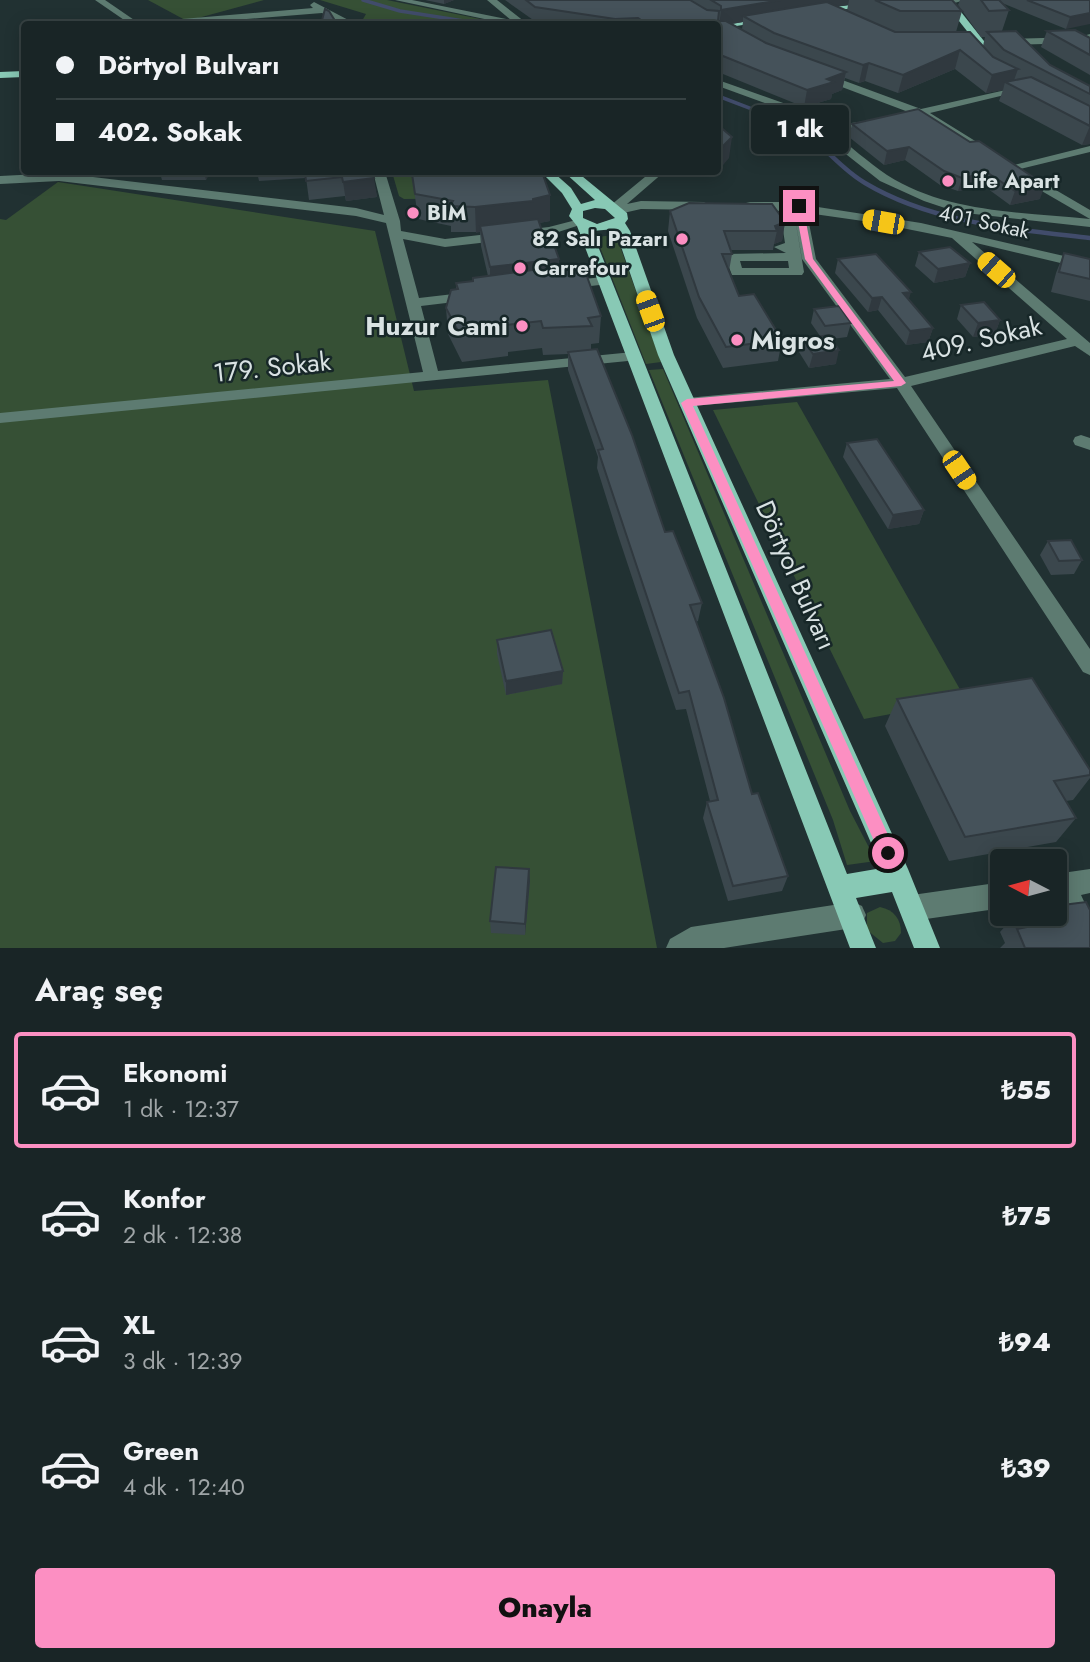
<!DOCTYPE html>
<html lang="tr">
<head>
<meta charset="utf-8">
<style>
	body { margin:0; font-family:Jost,sans-serif; background:#263132; color:#f1f3f6; height:100vh; display:flex; flex-direction:column; font-size:26px; white-space:nowrap }
	* { box-sizing:border-box; margin:0 }
	p { font-size:23px; color:#9fa5a7 }
	.icon { flex:none; width:38px; height:38px; fill:none; stroke:currentColor; stroke-width:2; stroke-linecap:round; stroke-linejoin:round }
	.map { position:relative; height:948px; overflow:hidden }
	.side { display:flex; flex-direction:column; background:#192526; flex:1 }
	.side>* { flex:none }
	.guide { position:absolute; left:21px; top:21px; width:700px; height:154px; border-radius:7px; box-shadow:0 4px 18px #0003,0 0 0 2px #374243; display:grid; align-content:center; height:154px; padding:0 35px; background:#192526 }
	.needle { width:46px; rotate:276deg }
	.fabs { position:absolute; left:990px; top:849px; display:grid; gap:14px }
	.fabs a { display:grid; place-items:center; width:77px; height:77px; border-radius:7px; background:#192526; box-shadow:0 4px 18px #0003,0 0 0 2px #374243; font-size:35px }
	.end { position:absolute; width:32px; height:32px; margin:-16px; border:9px solid #fc8fc2; background:#111; box-shadow:0 0 0 4px #111 }
	.from { border-radius:50% }
	.bubble { position:absolute; height:49px; border-radius:7px; background:#192526; box-shadow:0 4px 18px #0003,0 0 0 2px #374243; font-size:23px; font-weight:800; line-height:49px; text-align:center }
	.car { position:absolute; width:21px; height:42px; margin:-21px -10px; border-radius:9px; box-shadow:0 0 5px 2px #0007; background:linear-gradient(#f5c518 24%,#345 0 40%,#f5c518 0 76%,#345 0 86%,#f5c518 0) }
	.guide b { display:flex; align-items:center; gap:24px; height:66px; font-size:26px }
	.guide b+b { border-top:2px solid #374243 }
	.guide i { width:18px; height:18px; background:#f1f3f6 }
	ul { padding:0; list-style:none }
	li { display:flex; align-items:center; gap:21px; height:116px; margin:0 14px 10px; padding:0 21px; border:4px solid transparent; border-radius:7px }
	li div { flex:1 }
	li b { display:block; font-size:26px }
	li em { font-style:normal; font-weight:800 }
	li.on { border-color:#fc8fc2 }
	li>.icon { width:63px; height:63px; stroke-width:1.5 }
	h2 { padding:0 35px; font-size:32px; line-height:84px }
	.primary-button { display:flex; gap:14px; margin-top:auto; padding:14px 35px }
	.primary-button a { flex:1; height:80px; border-radius:7px; background:#fc8fc2; color:#111; font-size:28px; font-weight:800; line-height:80px; text-align:center }
	.map>svg:first-child { display:block }
	.green { fill:#365035 }
	.lines { fill:none; stroke-linecap:round; stroke-linejoin:round }
	.stream-far1 { stroke:#414c6b; stroke-width:3.5 }
	.stream { stroke:#414c6b; stroke-width:4.5 }
	.minor { fill:#5d7b71; fill-rule:evenodd }
	.major { fill:#88c9b5; fill-rule:evenodd }
	.wall { fill:#3b474d; fill-rule:evenodd }
	.shaded-wall { fill:#30393f }
	.building { fill:#45525a; stroke:#30393f; stroke-width:2 }
	.route { fill:#fc8fc2 }
	.poi-dot { fill:#fc8fc2; stroke:#172728; stroke-width:2.5 }
	.labels { text-anchor:middle; dominant-baseline:central; stroke-width:5; stroke-linejoin:round; paint-order:stroke }
	.far-poi-label { font-size:21px; font-weight:bold; fill:#d9e2e3; stroke:#172728; text-anchor:start }
	.far-street-label { font-size:21px; fill:#d9e2e3; stroke:#172728 }
	.poi-label { font-size:26px; font-weight:bold; fill:#d9e2e3; stroke:#172728; text-anchor:end }
	.street-label { font-size:26px; fill:#d9e2e3; stroke:#172728 }
</style>
</head>
<body>
<div class="map">
<svg width="1090" height="948" viewBox="0 0 1090 948">
	<rect width="100%" height="100%" fill="#213132"/>
	<g class="green">
		<path d="M 148,0 L 264,0 L 187,21 Z"/>
		<path d="M 320,0 L 387,0 L 505,24 L 438,24 L 405,19 L 375,24 L 362,21 L 366,14 Z"/>
		<path d="M 392,172 L 480,172 L 503,198 L 404,199 L 399,196 Z"/>
		<path d="M 58,182 L 375,231 L 414,391 L 548,380 L 657,948 L 0,948 L 0,219 L 6,220 Z"/>
		<path d="M 616,235 L 661,362 L 646,364 L 596,237 Z"/>
		<path d="M 663,369 L 850,811 L 876,861 L 847,865 L 833,820 L 649,370 Z"/>
		<path d="M 797,402 L 966,700 L 864,719 L 713,410 Z"/>
		<path d="M 880,907 C 894,910 901,919 901,933 L 895,941 L 883,943 L 867,930 L 867,913 Z"/>
	</g>
	<g class="lines">
		<g class="stream-far1">
			<path d="M 363,0 L 400,11 L 483,24"/>
			<path d="M 718,96 L 788,123 L 825,150"/>
		</g>
		<path class="stream" d="M 823,148 C 836,160 849,174 865,183 C 932,223 1014,229 1090,238"/>
		<g class="minor">
			<path d="M 95,0 L 105,0 L 140,24 L 130,24 Z"/>
			<path d="M 395,0 L 412,0 L 511,20 L 487,0 L 497,0 L 525,22 L 523,24 L 508,24 Z"/>
			<path d="M 951,0 L 965,0 L 951,4 Z"/>
			<path d="M 314,2 L 356,24 L 345,24 L 322,13 L 184,24 L 153,24 L 158,21 L 313,8 L 310,5 Z"/>
			<path d="M 1090,34 L 1090,40 L 1080,43 L 1004,45 L 999,42 L 1004,39 L 1079,37 Z"/>
			<path d="M 818,74 L 826,74 L 921,109 L 1024,86 L 1029,89 L 930,113 L 993,152 L 993,156 L 989,157 L 919,116 L 818,78 Z"/>
			<path d="M 718,80 L 803,110 L 825,127 L 878,119 L 878,123 L 832,132 C 850,146 868,162 887,175 C 946,213 1022,212 1090,219 L 1090,227 L 957,212 L 924,201 L 880,181 L 795,114 L 718,86 Z"/>
			<path d="M 1090,146 L 1090,152 L 1012,171 L 1006,167 Z"/>
			<path d="M 373,172 L 385,172 L 400,221 L 401,231 L 445,239 L 549,227 L 580,219 L 586,223 L 549,235 L 445,247 L 403,239 L 419,298 L 471,292 L 478,296 L 471,300 L 421,306 L 438,371 L 633,352 L 641,357 L 638,360 L 0,423 L 0,413 L 423,372 L 386,223 L 356,216 L 59,181 L 0,184 L 0,176 L 59,173 L 356,208 L 384,215 Z"/>
			<path d="M 651,172 L 664,172 L 627,204 L 641,201 L 704,202 L 710,206 L 704,210 L 641,209 L 619,214 L 611,211 L 611,205 Z"/>
			<path d="M 1025,172 L 1090,210 L 1090,219 L 1021,179 L 1019,176 Z"/>
			<path d="M 750,202 L 799,202 L 805,205 L 921,223 L 1090,262 L 1090,270 L 972,242 L 1090,343 L 1090,356 L 1075,346 L 911,386 L 1090,649 L 1090,675 L 1083,672 L 897,388 L 681,407 L 679,403 L 681,399 L 687,398 L 890,379 L 802,259 L 794,212 L 804,272 L 802,275 L 732,275 L 725,257 L 727,254 L 786,253 L 774,247 L 785,243 L 780,211 L 746,209 L 746,203 ZM 807,213 L 877,223 L 952,238 L 1067,339 L 905,377 L 816,259 ZM 740,261 L 788,261 L 789,268 L 742,268 Z"/>
			<path d="M 603,277 L 608,278 L 608,284 L 565,289 L 558,285 L 565,281 Z"/>
			<path d="M 1081,435 L 1090,438 L 1090,450 L 1075,445 L 1073,441 L 1075,437 Z"/>
			<path d="M 1090,869 L 1090,893 L 1081,895 L 1090,914 L 1090,948 L 1079,948 L 1055,900 L 1055,874 Z"/>
			<path d="M 1003,882 L 1003,908 L 912,921 L 903,917 L 899,908 L 903,899 L 912,895 Z"/>
			<path d="M 853,902 L 862,906 L 866,915 L 862,924 L 853,928 L 724,948 L 666,948 L 670,939 L 691,927 Z"/>
		</g>
		<g class="major">
			<path d="M 888,0 L 917,0 L 816,13 L 812,10 Z"/>
			<path d="M 948,3 L 954,3 L 995,55 L 995,59 L 989,59 L 948,7 Z"/>
			<path d="M 764,16 L 769,19 L 767,21 L 718,29 L 718,24 L 714,24 Z"/>
			<path d="M 24,71 L 24,77 L 0,78 L 0,72 Z"/>
			<path d="M 541,172 L 553,172 L 571,188 L 581,204 L 595,200 L 564,172 L 577,172 L 627,213 L 628,219 L 625,223 L 630,231 L 674,355 L 908,869 L 940,948 L 914,948 L 892,892 L 856,898 L 876,948 L 850,948 L 577,226 L 569,216 L 572,209 L 562,193 ZM 595,208 L 605,209 L 615,218 L 597,224 L 583,218 L 583,211 ZM 615,229 L 658,355 L 882,868 L 847,874 L 592,231 Z"/>
		</g>
	</g>
	<g class="wall">
		<path d="M 425,0 L 454,0 L 444,4 Z"/>
		<path d="M 505,0 L 952,0 L 962,11 L 956,32 L 983,46 L 985,37 L 981,37 L 958,5 L 960,0 L 1090,0 L 1066,29 L 1002,3 L 1009,10 L 1002,31 L 1050,65 L 1090,86 L 1090,144 L 1082,145 L 999,101 L 1003,90 L 986,93 L 955,69 L 898,93 L 865,81 L 859,83 L 845,78 L 842,90 L 832,94 L 831,99 L 804,107 L 718,72 L 718,24 L 549,24 L 536,22 ZM 848,5 L 847,11 L 837,6 ZM 743,22 L 742,29 L 732,24 Z"/>
		<path d="M 1047,31 L 1090,38 L 1090,75 L 1041,47 Z"/>
		<path d="M 918,109 L 1040,199 L 1010,205 L 984,186 L 958,191 L 940,185 L 905,160 L 884,165 L 849,137 L 852,124 Z"/>
		<path d="M 155,172 L 210,172 L 206,180 L 162,180 L 160,173 L 155,173 Z"/>
		<path d="M 257,172 L 372,172 L 377,197 L 346,201 L 345,196 L 309,200 L 306,178 L 259,181 Z"/>
		<path d="M 489,172 L 544,172 L 544,177 L 550,195 L 550,221 L 539,223 L 542,231 L 559,267 L 565,270 L 601,316 L 599,343 L 591,344 L 591,349 L 665,532 L 702,603 L 698,621 L 696,622 L 752,794 L 788,876 L 782,891 L 728,901 L 703,818 L 707,802 L 710,801 L 686,709 L 676,710 L 618,535 L 597,468 L 598,457 L 568,370 L 568,354 L 543,355 L 542,348 L 508,352 L 508,356 L 462,362 L 448,334 L 446,308 L 456,289 L 456,283 L 473,281 L 488,276 L 481,246 L 480,232 L 451,232 L 451,226 L 418,219 L 412,174 L 496,173 Z"/>
		<path d="M 670,211 L 785,222 L 782,241 L 774,244 L 773,250 L 731,250 L 732,254 L 729,271 L 739,296 L 782,340 L 778,361 L 723,368 L 697,318 L 668,231 Z"/>
		<path d="M 919,252 L 970,263 L 965,277 L 934,283 L 915,266 Z"/>
		<path d="M 1064,253 L 1090,259 L 1090,301 L 1051,292 L 1056,273 Z"/>
		<path d="M 838,259 L 909,300 L 933,328 L 928,342 L 906,345 L 878,310 L 868,312 L 835,273 Z"/>
		<path d="M 961,305 L 1000,320 L 995,334 L 973,337 L 957,319 Z"/>
		<path d="M 814,309 L 851,323 L 847,337 L 832,339 L 836,364 L 809,368 L 799,352 L 802,339 L 820,336 L 811,323 Z"/>
		<path d="M 847,443 L 924,510 L 919,524 L 888,529 L 843,457 Z"/>
		<path d="M 1048,541 L 1082,560 L 1074,574 L 1051,575 L 1040,555 Z"/>
		<path d="M 497,640 L 563,671 L 562,684 L 506,695 L 497,654 Z"/>
		<path d="M 897,699 L 1090,770 L 1090,778 L 1073,800 L 1066,801 L 1076,818 L 1056,842 L 949,861 L 885,726 Z"/>
		<path d="M 530,881 L 525,935 L 491,933 L 490,921 Z"/>
		<path d="M 1016,914 L 1055,914 L 1090,948 L 1000,948 L 1005,943 L 1000,932 Z"/>
	</g>
	<g class="shaded-wall">
		<path d="M 444,0 L 454,0 L 444,4 Z"/>
		<path d="M 781,0 L 849,0 L 848,5 L 743,16 L 743,22 L 719,26 L 721,10 Z"/>
		<path d="M 1090,13 L 1090,24 L 1066,29 L 1070,17 Z"/>
		<path d="M 960,50 L 955,69 L 898,93 L 903,75 Z"/>
		<path d="M 869,63 L 865,81 L 859,83 L 863,65 Z"/>
		<path d="M 1018,69 L 1012,86 L 1005,82 L 1003,90 L 986,93 L 992,75 Z"/>
		<path d="M 846,72 L 842,90 L 832,94 L 831,99 L 804,107 L 807,90 L 827,79 Z"/>
		<path d="M 1090,126 L 1090,144 L 1082,145 Z"/>
		<path d="M 732,137 L 729,158 L 718,171 L 718,150 Z"/>
		<path d="M 909,147 L 905,160 L 884,165 L 887,151 Z"/>
		<path d="M 204,172 L 210,172 L 206,180 Z"/>
		<path d="M 988,173 L 984,186 L 958,191 L 962,178 Z"/>
		<path d="M 374,178 L 377,197 L 346,201 L 343,182 Z"/>
		<path d="M 1045,185 L 1040,199 L 1010,205 L 1015,191 Z"/>
		<path d="M 550,195 L 550,221 L 534,224 L 480,226 L 480,232 L 476,233 L 475,207 Z"/>
		<path d="M 785,222 L 782,241 L 774,244 L 777,231 L 775,226 Z"/>
		<path d="M 559,259 L 559,279 L 490,287 L 490,267 Z"/>
		<path d="M 970,263 L 965,277 L 934,283 L 938,269 Z"/>
		<path d="M 911,292 L 907,306 L 903,293 Z"/>
		<path d="M 882,297 L 878,310 L 868,312 L 872,298 Z"/>
		<path d="M 1000,320 L 995,334 L 973,337 L 978,323 Z"/>
		<path d="M 933,328 L 928,342 L 906,345 L 910,331 Z"/>
		<path d="M 839,350 L 836,364 L 809,368 L 813,354 Z"/>
		<path d="M 924,510 L 919,524 L 888,529 L 893,515 Z"/>
		<path d="M 563,671 L 562,684 L 506,695 L 506,681 Z"/>
		<path d="M 529,869 L 530,881 L 525,935 L 525,924 Z"/>
	</g>
	<g class="building">
		<path d="M 526,0 L 690,0 L 707,10 L 719,11 L 718,21 L 726,21 L 766,43 L 846,72 L 827,79 L 834,82 L 807,90 L 718,54 L 718,24 L 647,24 L 638,18 L 615,19 L 535,7 Z"/>
		<path d="M 711,0 L 781,0 L 721,10 L 721,6 Z"/>
		<path d="M 875,0 L 952,0 L 962,11 L 900,11 Z"/>
		<path d="M 981,0 L 999,0 L 1009,10 L 989,11 Z"/>
		<path d="M 1027,0 L 1090,0 L 1090,13 L 1070,17 Z"/>
		<path d="M 827,2 L 895,32 L 970,32 L 993,57 L 1018,69 L 992,75 L 960,50 L 903,75 L 869,63 L 863,65 L 774,33 L 743,16 Z"/>
		<path d="M 325,9 L 329,11 L 337,24 L 321,24 Z"/>
		<path d="M 365,21 L 366,24 L 348,24 L 348,22 Z"/>
		<path d="M 1075,30 L 1090,38 L 1090,55 L 1047,31 Z"/>
		<path d="M 1016,31 L 1050,65 L 1090,86 L 1090,94 L 1004,50 L 987,32 Z"/>
		<path d="M 1031,77 L 1090,106 L 1090,126 L 1005,82 Z"/>
		<path d="M 918,109 L 970,142 L 979,141 L 1045,185 L 1015,191 L 988,173 L 962,178 L 944,171 L 909,147 L 887,151 L 852,124 Z"/>
		<path d="M 718,125 L 732,137 L 720,149 L 718,150 Z"/>
		<path d="M 305,172 L 372,172 L 374,178 L 343,182 L 342,177 L 306,181 Z"/>
		<path d="M 542,172 L 550,195 L 533,199 L 533,201 L 475,207 L 450,206 L 453,201 L 415,194 L 412,174 Z"/>
		<path d="M 689,203 L 772,204 L 785,222 L 775,226 L 777,231 L 724,231 L 732,254 L 722,254 L 739,296 L 754,294 L 782,340 L 726,347 L 699,297 L 670,211 Z"/>
		<path d="M 538,219 L 542,231 L 549,231 L 559,259 L 490,267 L 480,226 Z"/>
		<path d="M 950,247 L 970,263 L 938,269 L 919,252 Z"/>
		<path d="M 1064,253 L 1090,259 L 1090,279 L 1059,272 Z"/>
		<path d="M 876,254 L 911,292 L 903,293 L 933,328 L 910,331 L 882,297 L 872,298 L 838,259 Z"/>
		<path d="M 563,266 L 565,270 L 584,268 L 601,316 L 588,318 L 592,326 L 543,328 L 541,321 L 506,325 L 507,329 L 460,335 L 446,308 L 451,290 L 458,289 L 456,283 L 473,281 L 473,278 Z"/>
		<path d="M 984,302 L 1000,320 L 978,323 L 961,305 Z"/>
		<path d="M 839,306 L 851,323 L 825,326 L 814,309 Z"/>
		<path d="M 829,335 L 839,350 L 813,354 L 802,339 Z"/>
		<path d="M 597,349 L 632,435 L 665,532 L 673,531 L 702,603 L 690,605 L 724,698 L 752,794 L 758,793 L 788,876 L 733,886 L 707,802 L 718,800 L 689,691 L 679,693 L 598,450 L 603,449 L 568,352 Z"/>
		<path d="M 877,439 L 924,510 L 893,515 L 847,443 Z"/>
		<path d="M 1071,540 L 1082,560 L 1059,561 L 1048,541 Z"/>
		<path d="M 551,630 L 563,671 L 506,681 L 497,640 Z"/>
		<path d="M 1032,678 L 1090,770 L 1090,775 L 1054,781 L 1076,818 L 965,837 L 897,699 Z"/>
		<path d="M 496,867 L 529,869 L 525,924 L 490,921 Z"/>
		<path d="M 1086,902 L 1090,910 L 1090,948 L 1025,948 L 1017,929 L 1027,927 L 1021,914 L 1055,914 L 1055,906 Z"/>
	</g>
	<path class="route" d="M 799,204 L 803,206 L 813,259 L 906,383 L 901,386 L 693,406 L 894,848 L 896,853 L 894,859 L 888,861 L 882,859 L 681,403 L 687,399 L 894,381 L 805,259 L 795,206 Z"/>
	<g class="poi-dot">
		<circle cx="948" cy="181" r="7"/>
		<circle cx="413" cy="213" r="7"/>
		<circle cx="682" cy="239" r="7"/>
		<circle cx="520" cy="268" r="7"/>
		<circle cx="522" cy="326" r="7"/>
		<circle cx="737" cy="340" r="7"/>
	</g>
	<g class="labels">
		<g class="far-poi-label">
			<text x="962" y="181">Life Apart</text>
			<text x="427" y="213">BİM</text>
			<text x="668" y="239" text-anchor="end">82 Salı Pazarı</text>
			<text x="534" y="268">Carrefour</text>
		</g>
		<g class="far-street-label">
			<text transform="translate(984 222) rotate(12)">401 Sokak</text>
		</g>
		<g class="poi-label">
			<text x="508" y="326">Huzur Cami</text>
			<text x="751" y="340" text-anchor="start">Migros</text>
		</g>
		<g class="street-label">
			<text transform="translate(981 339) rotate(-13)">409. Sokak</text>
			<text transform="translate(272 367) rotate(-6)">179. Sokak</text>
			<text transform="translate(796 575) rotate(66)">Dörtyol Bulvarı</text>
		</g>
	</g>
</svg>
<div class="fabs">
<a><svg class="needle" viewBox="-14 -14 28 28"><path d="M0-13l5 13h-10z" fill="#e53935"/><path d="M0 13l5-13h-10z" fill="#9fa5a7"/></svg></a>
</div>
<i class="end from" style="left:888px;top:853px"></i>
<i class="end" style="left:799px;top:206px"></i>
<div class="bubble" style="left:751px;top:105px;width:98px">1 dk</div>
<i class="car" style="left:883px;top:222px;rotate:280deg"></i>
<i class="car" style="left:996px;top:270px;rotate:311deg"></i>
<i class="car" style="left:650px;top:311px;rotate:340deg"></i>
<i class="car" style="left:959px;top:470px;rotate:146deg"></i>
<div class="guide">
<b><i class="from"></i>Dörtyol Bulvarı</b>
<b><i></i>402. Sokak</b>
</div>
</div>
<section class="side">
<h2>Araç seç</h2>
<ul>
<li class="on"><svg class="icon" aria-label="car" viewBox="0 0 24 24"><path d="M5 17H2v-5l4-1 3-4h7l3 4 3 1v5h-3M9 17h6M6 11h13"/><circle cx="7" cy="17" r="2"/><circle cx="17" cy="17" r="2"/></svg><div><b>Ekonomi</b><p>1 dk · 12:37</p></div><em>₺55</em></li>
<li><svg class="icon" aria-label="car" viewBox="0 0 24 24"><path d="M5 17H2v-5l4-1 3-4h7l3 4 3 1v5h-3M9 17h6M6 11h13"/><circle cx="7" cy="17" r="2"/><circle cx="17" cy="17" r="2"/></svg><div><b>Konfor</b><p>2 dk · 12:38</p></div><em>₺75</em></li>
<li><svg class="icon" aria-label="car" viewBox="0 0 24 24"><path d="M5 17H2v-5l4-1 3-4h7l3 4 3 1v5h-3M9 17h6M6 11h13"/><circle cx="7" cy="17" r="2"/><circle cx="17" cy="17" r="2"/></svg><div><b>XL</b><p>3 dk · 12:39</p></div><em>₺94</em></li>
<li><svg class="icon" aria-label="car" viewBox="0 0 24 24"><path d="M5 17H2v-5l4-1 3-4h7l3 4 3 1v5h-3M9 17h6M6 11h13"/><circle cx="7" cy="17" r="2"/><circle cx="17" cy="17" r="2"/></svg><div><b>Green</b><p>4 dk · 12:40</p></div><em>₺39</em></li>
</ul>
<div class="primary-button"><a>Onayla</a></div>
</section>
</body>
</html>
